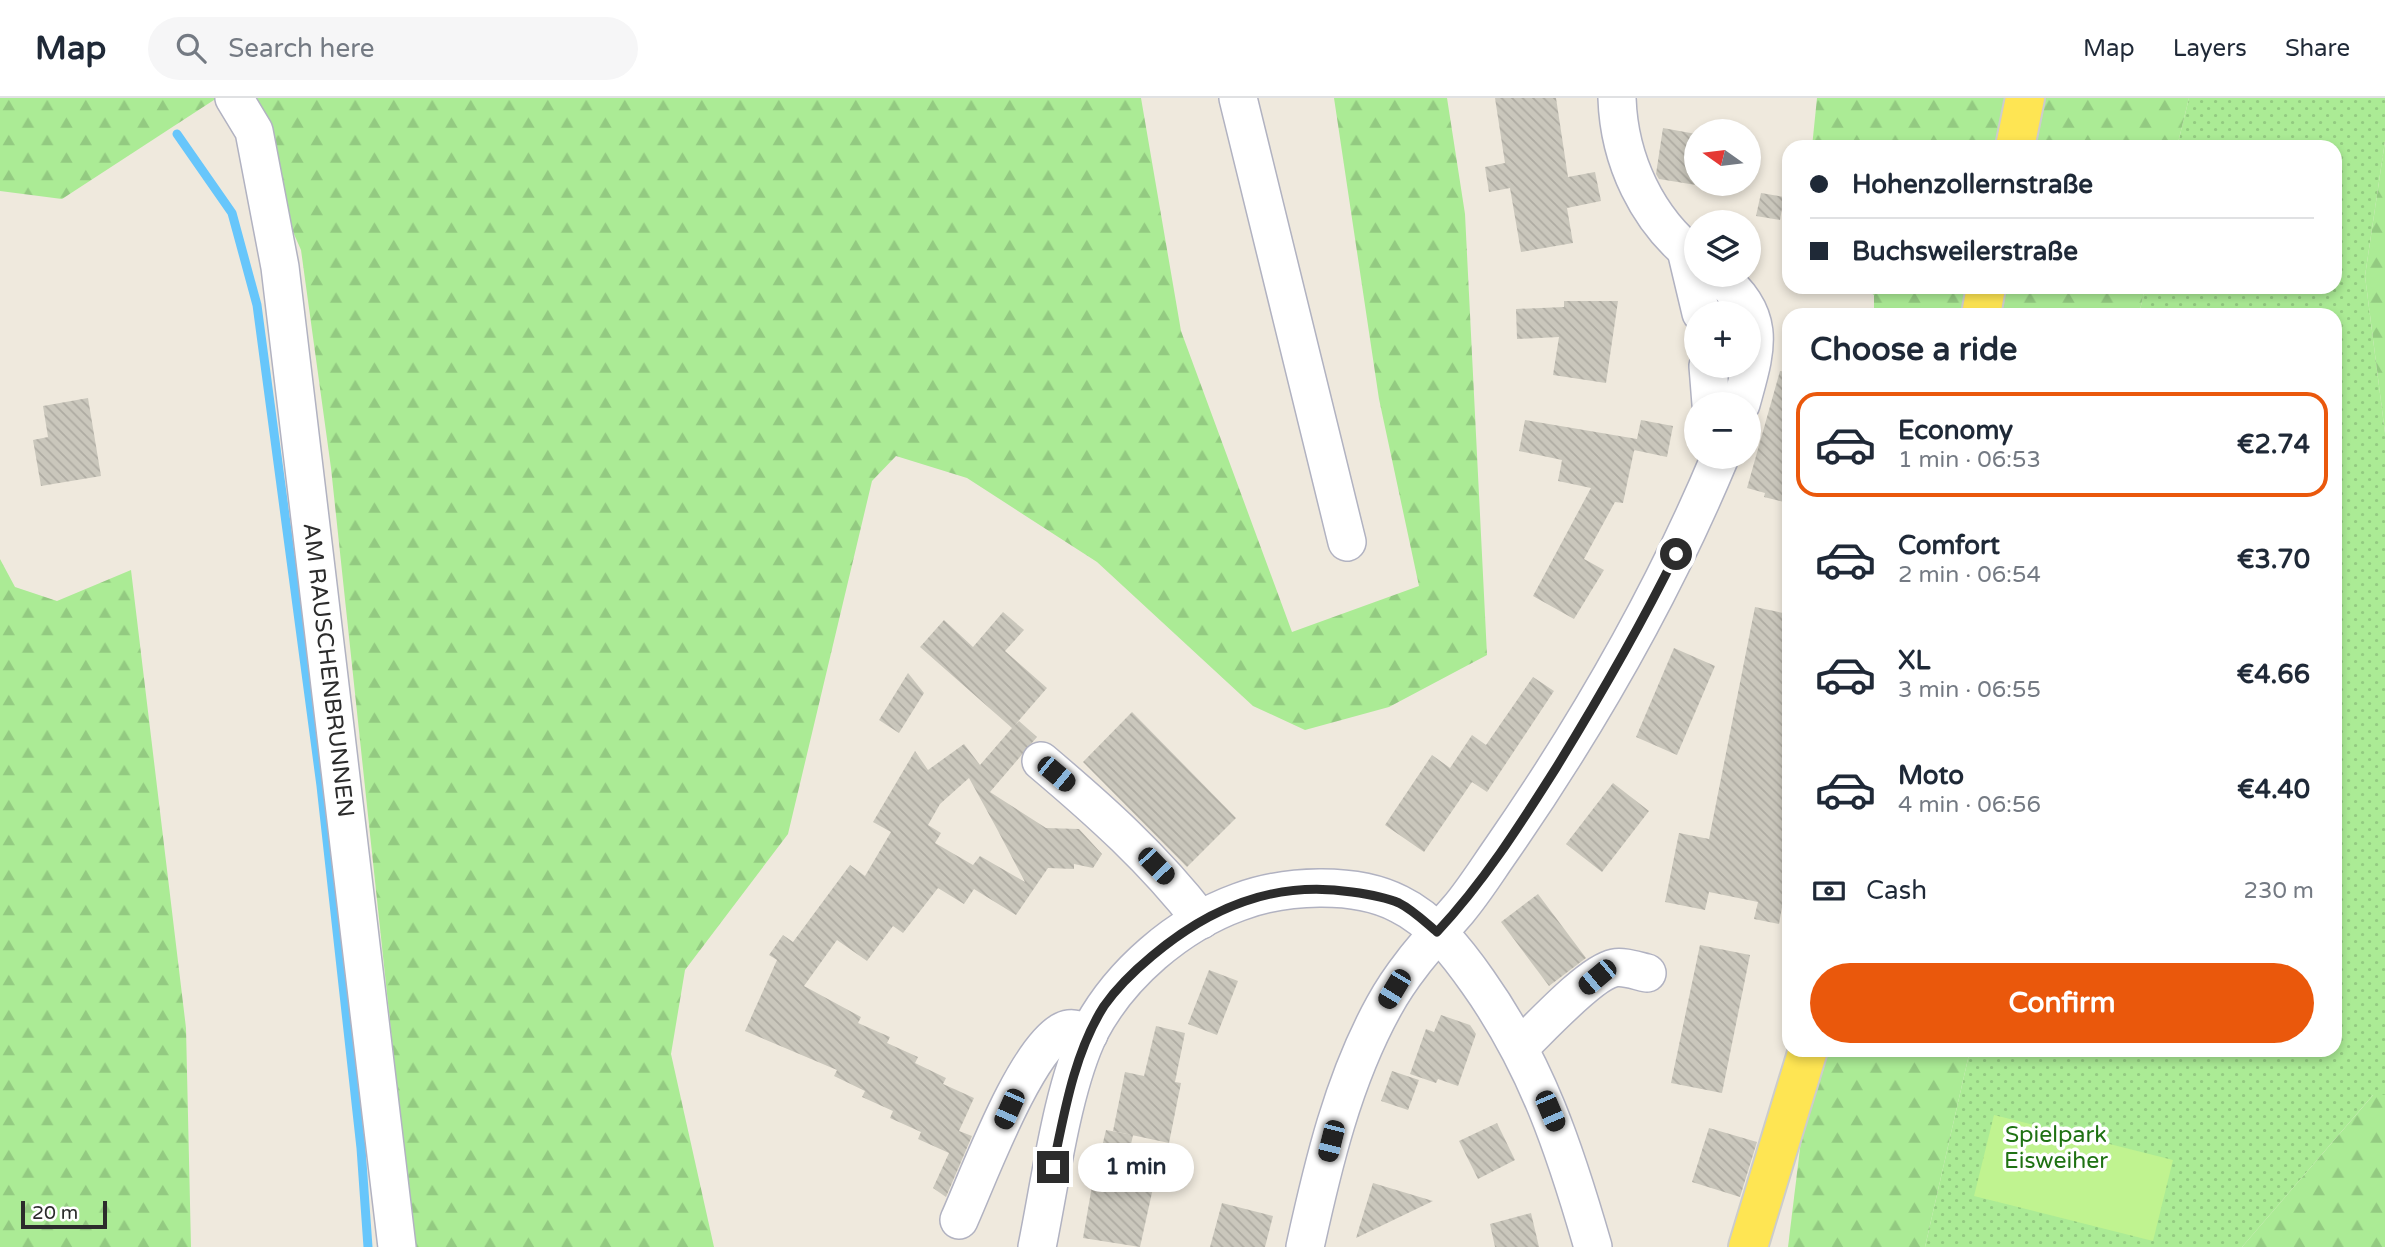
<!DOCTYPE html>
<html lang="en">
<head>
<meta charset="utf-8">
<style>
	body { margin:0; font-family:"Varela Round",sans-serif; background:#f6f6f7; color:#1f2937; height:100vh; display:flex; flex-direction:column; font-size:26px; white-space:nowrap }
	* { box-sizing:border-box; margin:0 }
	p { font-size:23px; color:#747a83 }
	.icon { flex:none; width:38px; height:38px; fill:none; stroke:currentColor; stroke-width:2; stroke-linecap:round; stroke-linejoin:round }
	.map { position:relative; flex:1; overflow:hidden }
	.side { position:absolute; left:1782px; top:210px; width:560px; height:749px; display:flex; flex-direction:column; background:#fff; border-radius:21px; box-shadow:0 4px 10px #0003 }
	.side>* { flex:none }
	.guide { position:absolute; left:1782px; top:42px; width:560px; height:154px; border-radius:21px; box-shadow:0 4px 10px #0003; display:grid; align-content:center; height:154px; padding:0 28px; background:#fff }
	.needle { width:46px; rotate:284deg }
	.fabs { position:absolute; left:1684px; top:21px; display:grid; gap:14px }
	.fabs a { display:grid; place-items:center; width:77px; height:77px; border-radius:50%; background:#fff; box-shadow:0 4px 10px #0003; font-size:35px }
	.scale { position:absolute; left:21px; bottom:18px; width:86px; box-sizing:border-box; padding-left:7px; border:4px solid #2c2c2c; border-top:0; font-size:19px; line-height:24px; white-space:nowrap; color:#2c2c2c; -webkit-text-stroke:5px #fff; paint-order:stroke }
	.end { position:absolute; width:32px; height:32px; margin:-16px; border:9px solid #2c2c2c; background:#fff; box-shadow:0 0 0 4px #fff }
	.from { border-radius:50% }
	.bubble { position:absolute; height:49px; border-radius:24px; background:#fff; box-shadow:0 4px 10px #0003; font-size:23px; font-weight:700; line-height:49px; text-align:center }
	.car { position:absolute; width:21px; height:42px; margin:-21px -10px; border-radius:9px; box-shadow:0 0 5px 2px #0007; background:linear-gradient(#222 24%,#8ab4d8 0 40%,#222 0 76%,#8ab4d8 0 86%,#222 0) }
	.guide b { display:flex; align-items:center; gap:24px; height:66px; font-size:26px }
	.guide b+b { border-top:2px solid #e0e1e3 }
	.guide i { width:18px; height:18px; background:#1f2937 }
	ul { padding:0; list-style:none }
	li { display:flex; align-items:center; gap:21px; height:105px; margin:0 14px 10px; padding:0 14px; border:4px solid transparent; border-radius:21px }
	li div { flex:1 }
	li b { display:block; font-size:26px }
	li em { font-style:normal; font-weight:700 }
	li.active { border-color:#ea580c }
	li>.icon { width:63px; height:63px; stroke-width:1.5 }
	h2 { padding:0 28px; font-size:32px; line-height:84px }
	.pay { display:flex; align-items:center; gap:18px; height:77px; padding:0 28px; font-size:26px }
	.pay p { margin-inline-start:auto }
	.action { display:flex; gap:14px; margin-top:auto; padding:14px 28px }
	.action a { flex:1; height:80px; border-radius:42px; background:#ea580c; color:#fff; font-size:28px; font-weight:700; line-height:80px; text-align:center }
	header { display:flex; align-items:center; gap:42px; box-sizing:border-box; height:98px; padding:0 35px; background:#fff; border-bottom:2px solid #e0e1e3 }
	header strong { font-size:33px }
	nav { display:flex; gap:38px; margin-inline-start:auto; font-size:24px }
	.search { width:490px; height:63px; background:#f6f6f7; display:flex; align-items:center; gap:18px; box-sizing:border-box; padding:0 24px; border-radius:38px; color:#747a83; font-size:26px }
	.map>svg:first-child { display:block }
	.grass { fill:url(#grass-dots) }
	.forest { fill:url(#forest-firs) }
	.pitch { fill:#c0f390 }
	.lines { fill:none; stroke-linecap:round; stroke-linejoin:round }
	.stream { stroke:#67c6fb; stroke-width:9 }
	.building { fill:url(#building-back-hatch); fill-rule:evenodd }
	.minor-casing { stroke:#b1b2c1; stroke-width:40 }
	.major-casing { stroke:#ccc; stroke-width:42 }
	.minor { stroke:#fff; stroke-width:37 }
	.major { stroke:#fee553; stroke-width:38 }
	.route { stroke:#2c2c2c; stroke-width:9 }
	.labels { text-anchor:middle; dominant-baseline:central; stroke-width:7; stroke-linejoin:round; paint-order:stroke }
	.street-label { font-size:23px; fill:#2c2c2c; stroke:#fff }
	.park-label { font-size:23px; fill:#1f7213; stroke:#fff }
</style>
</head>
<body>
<header>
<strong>Map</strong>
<div class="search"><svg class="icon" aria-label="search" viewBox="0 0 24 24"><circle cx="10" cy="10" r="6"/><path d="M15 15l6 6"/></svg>Search here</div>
<nav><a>Map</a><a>Layers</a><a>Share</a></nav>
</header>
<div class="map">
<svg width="2385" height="1149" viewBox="0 0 2385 1149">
	<defs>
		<pattern id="grass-dots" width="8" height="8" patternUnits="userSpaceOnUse" patternTransform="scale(1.75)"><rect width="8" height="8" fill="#abeb95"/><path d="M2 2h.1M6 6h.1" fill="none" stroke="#93ca81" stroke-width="1.8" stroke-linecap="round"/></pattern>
		<pattern id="forest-firs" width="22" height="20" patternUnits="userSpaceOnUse" patternTransform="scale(1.75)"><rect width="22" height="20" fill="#abeb95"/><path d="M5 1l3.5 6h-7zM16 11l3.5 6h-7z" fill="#93ca81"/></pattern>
		<pattern id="building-back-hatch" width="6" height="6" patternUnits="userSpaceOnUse" patternTransform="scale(1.75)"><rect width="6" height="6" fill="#cac7bc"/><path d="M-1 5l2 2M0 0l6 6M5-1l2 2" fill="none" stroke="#aeaba2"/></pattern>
	</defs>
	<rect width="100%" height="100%" fill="#efe9dd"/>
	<path class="grass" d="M 2189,0 L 2385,0 L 2385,43 L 2365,178 L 2385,335 L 2385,997 L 2373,997 L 2242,1149 L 1925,1149 L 1970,952 L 2334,952 L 2334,217 L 2139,217 L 2145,189 L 2334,189 L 2334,49 L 2177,49 Z"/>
	<g class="forest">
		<path d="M 0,0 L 217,0 L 62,101 L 0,93 Z"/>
		<path d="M 242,0 L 1141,0 L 1181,233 L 1292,534 L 1419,488 L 1379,301 L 1334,0 L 1447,0 L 1465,116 L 1487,557 L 1389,609 L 1305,632 L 1253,608 L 1097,464 L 967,380 L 896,358 L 872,383 L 788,736 L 685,872 L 671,956 L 714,1149 L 414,1149 L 331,370 L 301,152 L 272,86 Z"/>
		<path d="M 1817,0 L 2189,0 L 2177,49 L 1812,49 Z"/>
		<path d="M 2385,43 L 2385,335 L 2365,178 Z"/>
		<path d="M 1862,189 L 2145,189 L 2139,217 L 1874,217 L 1874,197 Z"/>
		<path d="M 0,461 L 15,489 L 57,503 L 131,472 L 186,930 L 191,1149 L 0,1149 Z"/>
		<path d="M 1812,952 L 1970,952 L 1925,1149 L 1788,1149 Z"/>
		<path d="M 2374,996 L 2385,997 L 2385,1149 L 2242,1149 Z"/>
	</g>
	<path class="pitch" d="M 1994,1017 L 2173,1062 L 2153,1143 L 1974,1098 Z"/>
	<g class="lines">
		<path class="stream" d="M 177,36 L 232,115 L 257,207 L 321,688 L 361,1050 L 368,1149"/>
	</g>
	<g class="building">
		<path d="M 1495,0 L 1556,0 L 1568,79 L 1595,74 L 1601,103 L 1567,110 L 1573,145 L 1521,154 L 1510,90 L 1489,94 L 1485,69 L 1505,65 Z"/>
		<path d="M 1663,30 L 1696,36 L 1696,87 L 1659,81 L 1656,76 Z"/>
		<path d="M 1761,95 L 1784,99 L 1780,122 L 1756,118 Z"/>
		<path d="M 1564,203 L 1618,203 L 1606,285 L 1553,277 L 1559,239 L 1517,241 L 1516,211 L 1564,209 Z"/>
		<path d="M 1780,273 L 1788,274 L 1788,405 L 1764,399 L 1765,395 L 1747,390 Z"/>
		<path d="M 88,300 L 101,378 L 41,388 L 33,342 L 48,339 L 43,308 Z"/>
		<path d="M 1525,322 L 1637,341 L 1641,322 L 1673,328 L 1667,359 L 1634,352 L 1635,348 L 1623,405 L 1615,404 L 1584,461 L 1604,472 L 1574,521 L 1533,498 L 1591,390 L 1558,383 L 1562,362 L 1519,353 Z"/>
		<path d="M 1755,509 L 1788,516 L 1788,775 L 1779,826 L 1754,821 L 1758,804 L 1709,794 L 1705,812 L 1665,804 L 1679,735 L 1709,741 Z"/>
		<path d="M 1003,514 L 1024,532 L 1005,553 L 1047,590 L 1014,628 L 1019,623 L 1037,639 L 990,694 L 1046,730 L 1079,731 L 1102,756 L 1093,770 L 1074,766 L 1074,771 L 1048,770 L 1016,817 L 974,791 L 964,806 L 938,790 L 903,835 L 893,828 L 867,863 L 837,842 L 804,888 L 861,919 L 858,925 L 890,939 L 887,945 L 918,959 L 915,965 L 946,980 L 943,986 L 974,1000 L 959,1033 L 972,1038 L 946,1099 L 933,1090 L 949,1055 L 918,1041 L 921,1034 L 890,1020 L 893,1013 L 862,999 L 865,993 L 834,978 L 837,972 L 745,933 L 777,862 L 769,857 L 783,837 L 793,844 L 850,767 L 865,778 L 891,734 L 873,724 L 915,653 L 928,672 L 964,646 L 980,667 L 1012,630 L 920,549 L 944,522 L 973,549 ZM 969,680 L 997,731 L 1025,784 L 980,758 L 973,767 L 935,745 L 941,735 L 928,727 L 940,706 Z"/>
		<path d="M 1674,550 L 1715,568 L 1677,657 L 1636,639 Z"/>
		<path d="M 908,575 L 924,595 L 899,635 L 879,622 Z"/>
		<path d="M 1533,579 L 1554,593 L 1487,694 L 1472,684 L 1424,754 L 1385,727 L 1432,657 L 1450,670 L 1472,637 L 1486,647 Z"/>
		<path d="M 1132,614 L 1236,720 L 1187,769 L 1083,664 Z"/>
		<path d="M 1613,685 L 1649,713 L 1602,774 L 1566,746 Z"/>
		<path d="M 1538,796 L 1586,860 L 1549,888 L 1501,824 Z"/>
		<path d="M 1700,847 L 1750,857 L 1722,995 L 1671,985 Z"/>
		<path d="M 1209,872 L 1238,883 L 1217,937 L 1188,926 Z"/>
		<path d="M 1441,917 L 1470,927 L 1476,936 L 1458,988 L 1438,981 L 1436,985 L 1410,976 L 1426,931 L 1434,934 Z"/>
		<path d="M 1156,928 L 1185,935 L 1175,984 L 1181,985 L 1169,1045 L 1113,1033 L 1125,974 L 1144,978 Z"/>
		<path d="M 1392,973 L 1419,982 L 1408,1012 L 1381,1003 Z"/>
		<path d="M 1497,1025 L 1515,1062 L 1478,1081 L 1459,1043 Z"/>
		<path d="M 1709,1030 L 1757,1044 L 1740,1099 L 1692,1084 Z"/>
		<path d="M 1106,1032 L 1133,1037 L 1123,1083 L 1153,1090 L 1140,1149 L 1083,1140 L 1098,1053 L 1101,1053 Z"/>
		<path d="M 1373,1085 L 1433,1103 L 1356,1140 Z"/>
		<path d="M 1222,1105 L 1273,1118 L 1265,1149 L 1210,1149 Z"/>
		<path d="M 1531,1115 L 1539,1149 L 1495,1149 L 1490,1126 Z"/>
	</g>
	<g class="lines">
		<defs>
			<g id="minor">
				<path id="s1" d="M 234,0 L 254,33 L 280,169 L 397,1149"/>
				<path d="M 1238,0 L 1347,444"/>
				<path d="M 1617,0 C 1619,62 1647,122 1696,160"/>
				<path d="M 1686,152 L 1701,215"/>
				<path d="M 1717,177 C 1769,218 1756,251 1741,306"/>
				<path d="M 1708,268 L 1711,306"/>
				<path d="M 1041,663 C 1099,712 1154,761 1201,822"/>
				<path d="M 1520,949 C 1540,930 1590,875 1614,870 C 1624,868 1637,873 1647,875"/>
				<path d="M 959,1122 C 978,1080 1025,952 1063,933 C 1073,928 1080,933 1089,936"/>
				<path d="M 1037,1149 C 1050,1086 1062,990 1090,933 C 1120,876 1178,826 1239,804 C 1284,787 1355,783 1399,806 C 1432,822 1457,854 1478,884 C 1537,967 1565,1052 1593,1149"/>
				<path d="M 1305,1149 C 1323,1067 1343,982 1384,908 C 1404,871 1431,843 1458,812 C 1474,793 1487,772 1501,752 C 1587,628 1662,498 1720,359"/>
			</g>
			<g id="major">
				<path d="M 2015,49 L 2025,0"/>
				<path d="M 1981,217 L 1986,189"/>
				<path d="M 1748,1149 L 1808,952"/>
			</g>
		</defs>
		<use href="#minor" class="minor-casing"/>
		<use href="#major" class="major-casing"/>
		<use href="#minor" class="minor"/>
		<use href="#major" class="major"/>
	</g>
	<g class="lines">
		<path class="route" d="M 1053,1069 C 1064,1016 1074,955 1104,908 C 1118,888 1134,873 1152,858 C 1210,809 1275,782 1352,794 C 1367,796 1385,799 1399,805 C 1413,812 1425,824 1437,834 C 1483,785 1520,727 1556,670 C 1599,600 1640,529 1676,456"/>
	</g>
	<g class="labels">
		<g class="street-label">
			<text stroke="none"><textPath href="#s1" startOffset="583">AM RAUSCHENBRUNNEN</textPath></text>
		</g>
		<g class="park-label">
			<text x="2056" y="1037">Spielpark<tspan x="2056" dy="26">Eisweiher</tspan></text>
		</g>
	</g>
</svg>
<div class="fabs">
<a><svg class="needle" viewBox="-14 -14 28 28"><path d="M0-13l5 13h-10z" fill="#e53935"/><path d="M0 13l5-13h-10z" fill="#747a83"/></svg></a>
<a><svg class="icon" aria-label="layers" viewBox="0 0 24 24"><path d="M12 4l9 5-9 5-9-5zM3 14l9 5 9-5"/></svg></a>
<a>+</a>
<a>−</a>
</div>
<div class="scale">20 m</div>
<i class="end from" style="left:1676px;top:456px"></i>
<i class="end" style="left:1053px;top:1069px"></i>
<div class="bubble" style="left:1078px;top:1045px;width:116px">1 min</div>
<i class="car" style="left:1056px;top:676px;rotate:130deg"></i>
<i class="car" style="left:1156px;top:768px;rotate:136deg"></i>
<i class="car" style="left:1597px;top:879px;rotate:230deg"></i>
<i class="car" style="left:1394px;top:891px;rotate:211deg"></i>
<i class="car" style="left:1009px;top:1011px;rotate:204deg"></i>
<i class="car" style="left:1550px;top:1013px;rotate:157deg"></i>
<i class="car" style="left:1331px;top:1043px;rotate:194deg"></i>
<div class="guide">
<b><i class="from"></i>Hohenzollernstraße</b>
<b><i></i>Buchsweilerstraße</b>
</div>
<section class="side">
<h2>Choose a ride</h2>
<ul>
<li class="active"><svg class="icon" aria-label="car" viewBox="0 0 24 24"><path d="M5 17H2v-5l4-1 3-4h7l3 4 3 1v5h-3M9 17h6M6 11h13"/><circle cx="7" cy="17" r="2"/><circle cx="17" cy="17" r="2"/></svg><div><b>Economy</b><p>1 min · 06:53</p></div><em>€2.74</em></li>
<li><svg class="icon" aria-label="car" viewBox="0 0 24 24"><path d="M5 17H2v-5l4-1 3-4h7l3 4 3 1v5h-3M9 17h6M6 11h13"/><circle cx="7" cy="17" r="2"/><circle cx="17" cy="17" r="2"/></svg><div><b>Comfort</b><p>2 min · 06:54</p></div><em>€3.70</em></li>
<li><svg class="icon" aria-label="car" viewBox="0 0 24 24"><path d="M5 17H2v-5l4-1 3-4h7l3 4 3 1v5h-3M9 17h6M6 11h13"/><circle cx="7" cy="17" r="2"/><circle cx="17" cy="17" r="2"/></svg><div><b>XL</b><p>3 min · 06:55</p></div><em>€4.66</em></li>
<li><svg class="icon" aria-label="car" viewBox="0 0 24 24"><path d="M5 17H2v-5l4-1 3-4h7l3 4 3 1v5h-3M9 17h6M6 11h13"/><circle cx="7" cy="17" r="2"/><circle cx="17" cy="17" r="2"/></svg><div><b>Moto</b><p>4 min · 06:56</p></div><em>€4.40</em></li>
</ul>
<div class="pay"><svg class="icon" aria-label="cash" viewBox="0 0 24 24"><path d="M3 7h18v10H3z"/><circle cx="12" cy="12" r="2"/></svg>Cash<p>230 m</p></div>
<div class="action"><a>Confirm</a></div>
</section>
</div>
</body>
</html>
